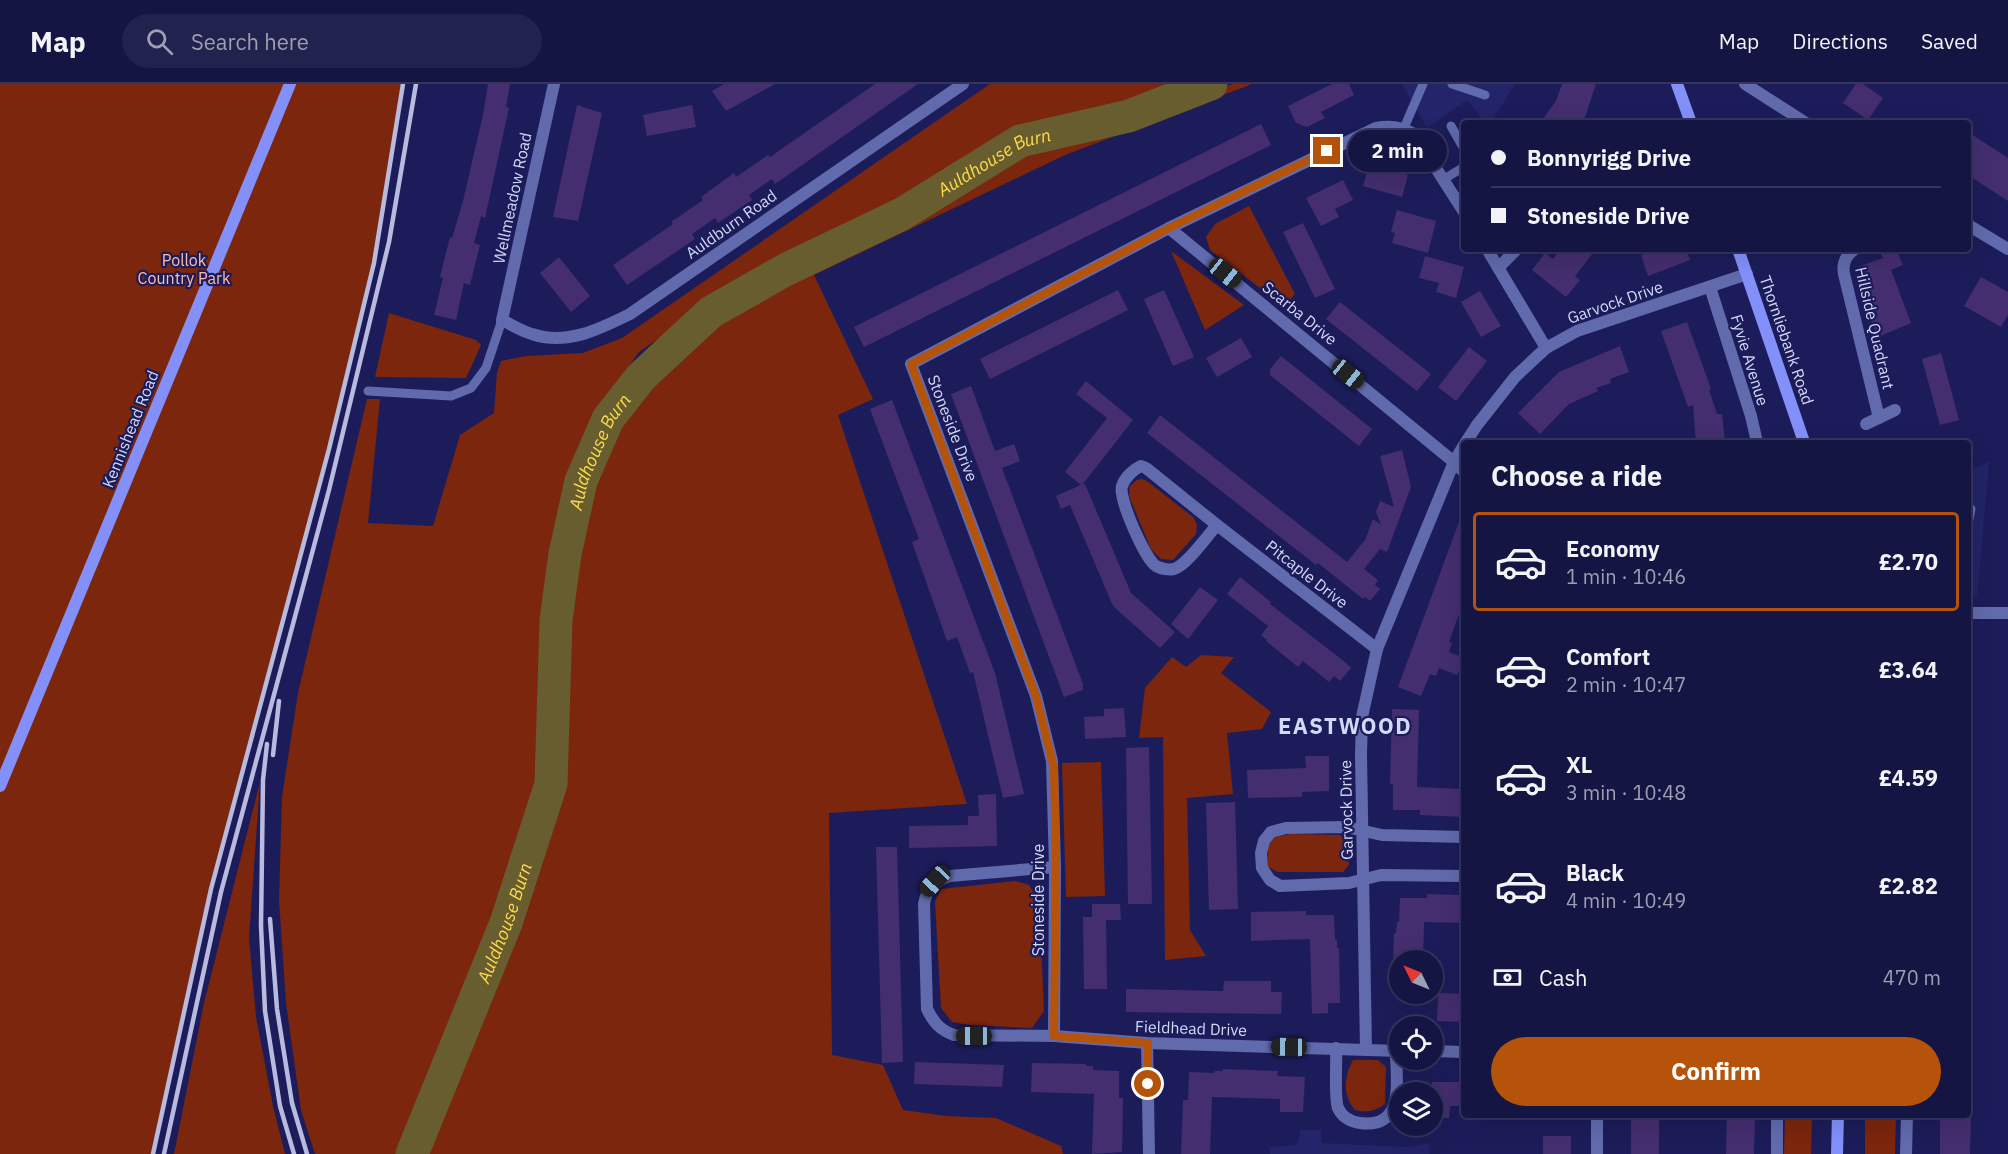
<!DOCTYPE html>
<html lang="en">
<head>
<meta charset="utf-8">
<style>
	body { margin:0; font-family:"IBM Plex Sans",sans-serif; background:#22224f; color:#f1f3f6; height:100vh; display:flex; flex-direction:column; font-size:22px; white-space:nowrap }
	* { box-sizing:border-box; margin:0 }
	p { font-size:20px; color:#9d9fb2 }
	.icon { flex:none; width:33px; height:33px; fill:none; stroke:currentColor; stroke-width:2; stroke-linecap:round; stroke-linejoin:round }
	.map { position:relative; flex:1; overflow:hidden }
	.sheet { position:absolute; left:1461px; top:356px; width:510px; height:678px; display:flex; flex-direction:column; background:#151544; border-radius:6px; box-shadow:0 6px 24px #0002,0 0 0 2px #34345d }
	.sheet>* { flex:none }
	.guide { position:absolute; left:1461px; top:36px; width:510px; height:132px; border-radius:6px; box-shadow:0 6px 24px #0002,0 0 0 2px #34345d; display:grid; align-content:center; height:132px; padding:0 30px; background:#151544 }
	.needle { width:39px; rotate:313deg }
	.fabs { position:absolute; left:1389px; top:866px; display:grid; gap:12px }
	.fabs a { display:grid; place-items:center; width:54px; height:54px; border-radius:50%; background:#151544; box-shadow:0 6px 24px #0002,0 0 0 2px #34345d; font-size:30px }
	.end { position:absolute; width:27px; height:27px; margin:-14px; border:8px solid #b45309; background:#fff; box-shadow:0 0 0 3px #fff }
	.from { border-radius:50% }
	.bubble { position:absolute; height:42px; border-radius:21px; background:#151544; box-shadow:0 6px 24px #0002,0 0 0 2px #34345d; font-size:20px; font-weight:700; line-height:42px; text-align:center }
	.car { position:absolute; width:18px; height:36px; margin:-18px -9px; border-radius:8px; box-shadow:0 0 4px 2px #0007; background:linear-gradient(#222 24%,#8ab4d8 0 40%,#222 0 76%,#8ab4d8 0 86%,#222 0) }
	.guide b { display:flex; align-items:center; gap:21px; height:57px; font-size:22px }
	.guide b+b { border-top:2px solid #34345d }
	.guide i { width:15px; height:15px; background:#f1f3f6 }
	ul { padding:0; list-style:none }
	li { display:flex; align-items:center; gap:18px; height:99px; margin:0 12px 9px; padding:0 18px; border:3px solid transparent; border-radius:6px }
	li div { flex:1 }
	li b { display:block; font-size:22px }
	li em { font-style:normal; font-weight:700 }
	li.selected { border-color:#b45309 }
	li>.icon { width:54px; height:54px; stroke-width:1.5 }
	h2 { padding:0 30px; font-size:27px; line-height:72px }
	.pay { display:flex; align-items:center; gap:15px; height:66px; padding:0 30px; font-size:22px }
	.pay p { margin-inline-start:auto }
	.button { display:flex; gap:12px; margin-top:auto; padding:12px 30px }
	.button a { flex:1; height:69px; border-radius:36px; background:#b45309; color:#fff; font-size:24px; font-weight:700; line-height:69px; text-align:center }
	header { display:flex; align-items:center; gap:36px; box-sizing:border-box; height:84px; padding:0 30px; background:#151544; border-bottom:2px solid #34345d }
	header strong { font-size:28px }
	nav { display:flex; gap:33px; margin-inline-start:auto; font-size:21px }
	.search { width:420px; height:54px; background:#22224f; display:flex; align-items:center; gap:15px; box-sizing:border-box; padding:0 21px; border-radius:33px; color:#9d9fb2; font-size:22px }
	.map>svg:first-child { display:block }
	.built { fill:#232469 }
	.green { fill:#7b260d }
	.lines { fill:none; stroke-linecap:round; stroke-linejoin:round }
	.river { stroke:#685d2e; stroke-width:33 }
	.building { fill:#442e6f }
	.lane { stroke:#616aac; stroke-width:9 }
	.street { stroke:#616aac; stroke-width:12 }
	.secondary { stroke:#8390fa; stroke-width:12 }
	.rail { stroke:#b6bbdf; stroke-width:4.5 }
	.route { stroke:#b45309; stroke-width:8 }
	.labels { text-anchor:middle; dominant-baseline:central; stroke-width:4.5; stroke-linejoin:round; paint-order:stroke }
	.street-label { font-size:16px; fill:#d3d9f8; stroke:#1c1c5a }
	.park-label { font-size:16px; fill:#fdbcaa; stroke:#1c1c5a }
	.water-label { font-size:18px; font-style:italic; fill:#fbdb4c; stroke:#1c1c5a }
	.district-label { font-size:22px; font-weight:bold; letter-spacing:1.5px; fill:#d3d9f8; stroke:#1c1c5a }
</style>
</head>
<body>
<header>
<strong>Map</strong>
<div class="search"><svg class="icon" aria-label="search" viewBox="0 0 24 24"><circle cx="10" cy="10" r="6"/><path d="M15 15l6 6"/></svg>Search here</div>
<nav><a>Map</a><a>Directions</a><a>Saved</a></nav>
</header>
<div class="map">
<svg width="2008" height="1070" viewBox="0 0 2008 1070">
	<rect width="100%" height="100%" fill="#1c1c5a"/>
	<g class="built">
		<path d="M 1402,0 L 1515,0 L 1491,39 L 1486,39 L 1467,16 L 1427,44 Z"/>
		<path d="M 1989,378 L 1977,513 L 1968,510 L 1968,386 Z"/>
		<path d="M 1301,1046 L 1321,1046 L 1321,1059 L 1408,1063 L 1429,1059 L 1429,1070 L 1270,1070 L 1269,1063 L 1297,1061 Z"/>
	</g>
	<g class="green">
		<path d="M 0,0 L 403,0 L 374,179 L 329,365 L 211,805 L 153,1070 L 0,1070 Z"/>
		<path d="M 990,0 L 1192,0 L 1093,33 L 1045,43 L 1009,57 L 976,74 L 938,98 L 859,140 L 730,205 L 639,268 L 599,324 L 586,378 L 550,535 L 540,697 L 500,835 L 402,1070 L 315,1070 L 301,1026 L 286,919 L 279,816 L 282,713 L 298,609 L 367,315 L 380,315 L 368,439 L 433,442 L 460,351 L 494,329 L 497,289 L 501,277 L 526,272 L 583,269 L 622,254 Z"/>
		<path d="M 1233,0 L 1252,0 L 1065,71 L 814,191 L 873,315 L 838,331 L 967,720 L 829,729 L 832,971 L 883,981 L 903,1026 L 946,1032 L 996,1034 L 1061,1062 L 1063,1070 L 416,1070 L 518,822 L 556,697 L 563,555 L 582,435 L 612,352 L 655,291 L 725,226 L 806,185 L 1041,61 L 1136,35 Z"/>
		<path d="M 1249,122 L 1295,210 L 1284,222 L 1210,166 L 1206,153 L 1215,140 Z"/>
		<path d="M 1171,167 L 1244,221 L 1205,246 Z"/>
		<path d="M 389,229 L 476,256 L 481,261 L 466,294 L 375,293 Z"/>
		<path d="M 1142,395 L 1147,397 L 1193,433 L 1197,440 L 1196,450 L 1173,476 L 1161,475 L 1151,465 L 1129,412 L 1130,402 L 1137,396 Z"/>
		<path d="M 1201,571 L 1234,573 L 1221,589 L 1271,628 L 1262,645 L 1227,649 L 1233,710 L 1187,714 L 1190,846 L 1206,872 L 1165,876 L 1163,653 L 1139,654 L 1145,604 L 1172,573 L 1186,583 Z"/>
		<path d="M 1101,678 L 1105,812 L 1066,813 L 1062,679 Z"/>
		<path d="M 260,698 L 249,854 L 256,933 L 273,1022 L 285,1070 L 174,1070 L 204,919 Z"/>
		<path d="M 1291,750 L 1340,751 L 1348,758 L 1349,781 L 1343,788 L 1278,788 L 1268,783 L 1268,762 L 1275,753 Z"/>
		<path d="M 1015,797 L 1029,801 L 1039,817 L 1044,927 L 1032,944 L 970,941 L 952,938 L 941,924 L 935,817 L 941,805 Z"/>
		<path d="M 1353,976 L 1378,976 L 1386,983 L 1385,1020 C 1375,1027 1367,1029 1355,1026 C 1342,1010 1344,993 1353,976 Z"/>
		<path d="M 1785,1031 L 1812,1031 L 1811,1070 L 1784,1070 Z"/>
		<path d="M 1865,1031 L 1896,1031 L 1895,1070 L 1865,1070 Z"/>
	</g>
	<g class="lines">
		<path class="river" id="s1" d="M 412,1070 L 506,839 L 551,700 L 556,536 L 565,470 L 581,397 L 608,335 L 641,293 L 711,228 L 785,186 L 902,130 L 1020,57 L 1129,32 L 1211,0"/>
	</g>
	<g class="building">
		<path d="M 488,0 L 510,0 L 506,23 L 509,24 L 485,134 L 481,132 L 474,159 L 480,161 L 470,201 L 464,199 L 456,236 L 434,231 L 443,194 L 440,193 L 450,153 L 452,154 L 463,117 L 483,31 Z"/>
		<path d="M 724,0 L 775,0 L 726,27 L 712,7 Z"/>
		<path d="M 875,0 L 918,0 L 775,100 L 772,95 L 749,111 L 752,116 L 718,139 L 715,134 L 692,150 L 695,155 L 627,201 L 613,181 L 673,140 L 671,138 L 703,116 L 701,113 L 734,89 L 736,93 L 768,71 L 770,73 Z"/>
		<path d="M 1332,0 L 1349,0 L 1354,11 L 1321,28 L 1325,34 L 1307,43 L 1296,39 L 1288,22 Z"/>
		<path d="M 1562,0 L 1596,0 L 1585,33 L 1580,39 L 1540,39 L 1556,17 Z"/>
		<path d="M 1856,0 L 1863,0 L 1883,14 L 1868,36 L 1843,19 Z"/>
		<path d="M 577,21 L 602,29 L 578,137 L 553,133 Z"/>
		<path d="M 692,21 L 696,43 L 647,52 L 643,31 Z"/>
		<path d="M 1261,40 L 1271,61 L 864,263 L 854,243 Z"/>
		<path d="M 1968,48 L 2008,74 L 2008,117 L 1968,91 Z"/>
		<path d="M 1369,80 L 1408,91 L 1402,113 L 1363,102 Z"/>
		<path d="M 1343,96 L 1353,116 L 1335,125 L 1339,133 L 1321,142 L 1306,114 Z"/>
		<path d="M 1397,126 L 1436,137 L 1428,169 L 1392,159 L 1395,149 L 1391,148 Z"/>
		<path d="M 1303,139 L 1335,205 L 1315,214 L 1283,148 Z"/>
		<path d="M 1560,165 L 1596,165 L 1575,192 L 1580,196 L 1566,213 L 1532,186 L 1545,169 L 1553,175 Z"/>
		<path d="M 1658,165 L 1686,165 L 1690,176 L 1648,192 L 1641,171 Z"/>
		<path d="M 1894,165 L 1896,165 L 1903,181 L 1891,186 L 1911,239 L 1878,253 L 1870,234 L 1878,232 L 1858,183 L 1883,174 L 1881,170 Z"/>
		<path d="M 1425,172 L 1464,183 L 1456,214 L 1436,208 L 1439,199 L 1419,194 Z"/>
		<path d="M 559,173 L 590,212 L 571,228 L 540,189 Z"/>
		<path d="M 1981,193 L 2008,208 L 2008,231 L 2001,243 L 1964,222 Z"/>
		<path d="M 1118,206 L 1128,226 L 990,295 L 980,275 Z"/>
		<path d="M 1164,206 L 1194,273 L 1173,282 L 1144,215 Z"/>
		<path d="M 1480,207 L 1501,242 L 1481,253 L 1461,218 Z"/>
		<path d="M 1340,218 L 1431,290 L 1417,307 L 1326,235 Z"/>
		<path d="M 1687,238 L 1711,305 L 1709,306 L 1717,330 L 1722,330 L 1725,358 L 1696,358 L 1693,321 L 1688,323 L 1661,247 Z"/>
		<path d="M 1241,254 L 1252,273 L 1217,293 L 1206,274 Z"/>
		<path d="M 1620,262 L 1629,288 L 1610,295 L 1611,299 L 1596,304 L 1598,307 L 1569,320 L 1540,350 L 1518,329 L 1559,288 Z"/>
		<path d="M 1469,263 L 1487,277 L 1456,317 L 1438,303 Z"/>
		<path d="M 1941,269 L 1959,336 L 1940,341 L 1922,275 Z"/>
		<path d="M 1281,272 L 1372,345 L 1359,362 L 1270,291 L 1270,285 Z"/>
		<path d="M 1086,297 L 1133,336 L 1082,401 L 1085,400 L 1131,509 L 1175,548 L 1160,564 L 1113,522 L 1070,421 L 1061,425 L 1056,412 L 1081,401 L 1065,388 L 1107,334 L 1076,310 Z"/>
		<path d="M 971,302 L 995,367 L 1014,360 L 1020,377 L 1002,384 L 1083,600 L 1083,606 L 1064,613 L 951,310 Z"/>
		<path d="M 892,316 L 995,589 L 1024,710 L 1003,714 L 973,588 L 970,589 L 957,553 L 947,557 L 912,458 L 919,455 L 870,325 Z"/>
		<path d="M 1160,331 L 1347,478 L 1365,456 L 1373,435 L 1381,441 L 1376,428 L 1380,417 L 1394,423 L 1380,372 L 1402,366 L 1411,403 L 1387,468 L 1380,465 L 1364,485 L 1378,496 L 1375,501 L 1380,505 L 1370,517 L 1365,513 L 1363,515 L 1318,479 L 1316,481 L 1147,349 Z"/>
		<path d="M 1462,430 L 1464,430 L 1464,532 L 1459,530 L 1449,558 L 1452,559 L 1449,568 L 1464,574 L 1457,591 L 1439,584 L 1436,592 L 1430,590 L 1421,612 L 1398,603 Z"/>
		<path d="M 1240,493 L 1271,518 L 1270,520 L 1345,578 L 1351,584 L 1340,597 L 1334,592 L 1329,598 L 1303,577 L 1298,583 L 1266,557 L 1267,556 L 1261,551 L 1268,542 L 1227,510 Z"/>
		<path d="M 1200,503 L 1218,516 L 1188,555 L 1171,540 Z"/>
		<path d="M 1124,624 L 1126,653 L 1085,655 L 1084,633 L 1104,632 L 1104,625 Z"/>
		<path d="M 1392,625 L 1419,626 L 1417,703 L 1464,705 L 1464,733 L 1420,731 L 1420,726 L 1393,726 L 1393,700 L 1390,700 Z"/>
		<path d="M 1149,663 L 1152,820 L 1128,820 L 1126,664 Z"/>
		<path d="M 1305,672 L 1329,672 L 1329,707 L 1302,708 L 1302,713 L 1248,714 L 1247,686 L 1306,684 Z"/>
		<path d="M 996,710 L 997,762 L 909,764 L 909,742 L 968,741 L 968,732 L 979,732 L 978,711 Z"/>
		<path d="M 1235,718 L 1238,825 L 1209,826 L 1206,719 Z"/>
		<path d="M 876,763 L 897,763 L 903,978 L 882,979 Z"/>
		<path d="M 1427,810 L 1464,811 L 1464,839 L 1424,838 L 1423,876 L 1393,876 L 1394,849 L 1396,849 L 1397,838 L 1399,838 L 1400,814 L 1427,814 Z"/>
		<path d="M 1092,820 L 1120,820 L 1121,836 L 1106,836 L 1107,905 L 1084,905 L 1083,833 L 1092,833 Z"/>
		<path d="M 1306,827 L 1306,831 L 1334,831 L 1335,856 L 1337,856 L 1337,864 L 1339,864 L 1340,919 L 1328,919 L 1328,929 L 1312,930 L 1310,855 L 1251,857 L 1251,828 Z"/>
		<path d="M 1224,897 L 1271,897 L 1271,908 L 1282,908 L 1281,930 L 1126,928 L 1126,905 L 1223,907 Z"/>
		<path d="M 1438,909 L 1464,910 L 1464,938 L 1437,937 Z"/>
		<path d="M 915,978 L 1004,981 L 1002,1003 L 914,1000 Z"/>
		<path d="M 1032,979 L 1086,980 L 1086,982 L 1093,982 L 1093,986 L 1119,987 L 1119,1014 L 1123,1014 L 1122,1068 L 1092,1070 L 1094,1010 L 1031,1008 Z"/>
		<path d="M 1223,985 L 1278,987 L 1277,992 L 1305,993 L 1303,1028 L 1280,1028 L 1280,1015 L 1212,1013 L 1210,1070 L 1181,1070 L 1183,1016 L 1188,1016 L 1189,988 L 1214,989 L 1215,987 L 1223,987 Z"/>
		<path d="M 1432,998 L 1464,998 L 1464,1022 L 1450,1022 L 1449,1034 L 1432,1034 Z"/>
		<rect x="1631" y="1030" width="28" height="40"/>
		<path d="M 1727,1030 L 1755,1030 L 1754,1070 L 1726,1070 Z"/>
		<path d="M 1940,1030 L 1971,1030 L 1970,1070 L 1940,1070 Z"/>
		<rect x="1543" y="1052" width="28" height="18"/>
	</g>
	<g class="lines">
		<g class="lane">
			<path d="M 1452,0 L 1485,11"/>
			<path d="M 1451,42 L 1464,65"/>
			<path d="M 1404,44 L 1423,0"/>
			<path d="M 1444,95 L 1464,83"/>
			<path d="M 368,307 L 451,312 L 471,304 L 486,284 L 502,236"/>
			<path d="M 1968,440 L 1971,425"/>
		</g>
		<g class="street">
			<path d="M 554,0 L 502,236 C 512,241 521,247 532,250 C 566,262 600,245 630,230 L 963,0"/>
			<path d="M 1745,0 L 1806,39"/>
			<path d="M 1968,141 L 2008,165"/>
			<path d="M 1169,144 L 1454,378 L 1464,388"/>
			<path d="M 1487,165 L 1546,264"/>
			<path d="M 1855,165 C 1846,171 1842,179 1844,190 L 1879,334"/>
			<path d="M 1498,184 L 1517,165"/>
			<path d="M 1710,203 L 1751,332 L 1757,358"/>
			<path d="M 1866,340 L 1895,326"/>
			<path d="M 1466,358 L 1477,341 L 1515,293 L 1546,264 L 1577,247 L 1747,190"/>
			<path d="M 1217,441 L 1146,384 L 1141,382 C 1134,385 1125,393 1122,402 C 1118,414 1145,475 1156,482 C 1161,485 1169,486 1174,485 C 1187,481 1207,452 1217,441 L 1377,565"/>
			<path d="M 1968,529 L 2008,529"/>
			<path d="M 1464,753 L 1382,751 L 1346,743 L 1286,744 L 1271,748 L 1264,757 L 1261,769 L 1262,784 L 1270,796 L 1280,802 L 1349,799 L 1381,791 L 1464,792"/>
			<path d="M 1055,783 L 950,792 C 934,798 927,803 924,820 L 927,925 C 934,939 940,946 954,951 L 1054,952 L 1147,959 L 1400,967"/>
			<path d="M 1054,952 L 1055,783 L 1052,677 L 1036,612 L 911,280 L 1169,144 L 1376,44 C 1391,41 1402,43 1414,50 L 1464,128"/>
			<path d="M 1147,959 L 1149,1070"/>
			<path d="M 1336,964 C 1337,977 1334,1014 1338,1024 C 1342,1033 1351,1038 1360,1039 C 1406,1045 1396,996 1396,967"/>
			<path d="M 1366,966 L 1361,671 L 1362,633 L 1377,565 L 1454,378 L 1464,361"/>
			<path d="M 1432,967 L 1464,968"/>
			<path d="M 1597,1070 L 1597,1030"/>
			<path d="M 1777,1070 L 1777,1030"/>
			<path d="M 1906,1070 L 1907,1030"/>
		</g>
		<g class="secondary">
			<path d="M 1677,0 L 1691,39"/>
			<path d="M 1738,165 L 1804,358"/>
			<path d="M 0,702 L 290,0"/>
			<path d="M 1837,1070 L 1838,1030"/>
		</g>
		<g class="rail">
			<path d="M 267,660 L 263,696 L 261,842 L 265,927 L 280,1022 L 294,1070"/>
			<path d="M 273,671 L 279,617"/>
			<path d="M 270,835 L 277,925 L 292,1019 L 307,1070"/>
			<path d="M 153,1070 L 211,805 L 329,365 L 374,179 L 403,0"/>
			<path d="M 164,1070 L 221,808 L 329,406 L 389,158 L 416,0"/>
		</g>
	</g>
	<g class="lines">
		<path class="route" d="M 1148,1000 L 1148,959 L 1054,952 L 1056,783 L 1054,684 L 1036,612 L 911,280 L 1169,144 L 1327,67"/>
	</g>
	<g class="labels">
		<g class="street-label">
			<text transform="translate(512 114) rotate(-78)">Wellmeadow Road</text>
			<text transform="translate(731 140) rotate(-35)">Auldburn Road</text>
			<text transform="translate(1615 218) rotate(-19)">Garvock Drive</text>
			<text transform="translate(1300 229) rotate(39)">Scarba Drive</text>
			<text transform="translate(1875 244) rotate(77)">Hillside Quadrant</text>
			<text transform="translate(1787 256) rotate(71)">Thornliebank Road</text>
			<text transform="translate(1750 276) rotate(73)">Fyvie Avenue</text>
			<text transform="translate(953 344) rotate(69)">Stoneside Drive</text>
			<text transform="translate(130 345) rotate(-68)">Kennishead Road</text>
			<text transform="translate(1307 490) rotate(38)">Pitcaple Drive</text>
			<text transform="translate(1346 726) rotate(-91)">Garvock Drive</text>
			<text transform="translate(1038 816) rotate(-90)">Stoneside Drive</text>
			<text transform="translate(1191 944) rotate(2)">Fieldhead Drive</text>
		</g>
		<g class="park-label">
			<text x="184" y="176">Pollok<tspan x="184" dy="18">Country Park</tspan></text>
		</g>
		<g class="water-label">
			<text stroke="none"><textPath href="#s1" startOffset="1239">Auldhouse Burn</textPath></text>
			<text stroke="none"><textPath href="#s1" startOffset="735">Auldhouse Burn</textPath></text>
			<text stroke="none"><textPath href="#s1" startOffset="249">Auldhouse Burn</textPath></text>
		</g>
		<g class="district-label">
			<text x="1345" y="641">EASTWOOD</text>
		</g>
	</g>
</svg>
<div class="fabs">
<a><svg class="needle" viewBox="-14 -14 28 28"><path d="M0-13l5 13h-10z" fill="#e53935"/><path d="M0 13l5-13h-10z" fill="#9d9fb2"/></svg></a>
<a><svg class="icon" aria-label="locate" viewBox="0 0 24 24"><circle cx="12" cy="12" r="6"/><path d="M12 2v4M12 18v4M2 12h4M18 12h4"/></svg></a>
<a><svg class="icon" aria-label="layers" viewBox="0 0 24 24"><path d="M12 4l9 5-9 5-9-5zM3 14l9 5 9-5"/></svg></a>
</div>
<i class="end from" style="left:1148px;top:1000px"></i>
<i class="end" style="left:1327px;top:67px"></i>
<div class="bubble" style="left:1348px;top:46px;width:99px">2 min</div>
<i class="car" style="left:1225px;top:189px;rotate:129deg"></i>
<i class="car" style="left:1348px;top:290px;rotate:129deg"></i>
<i class="car" style="left:935px;top:797px;rotate:223deg"></i>
<i class="car" style="left:974px;top:952px;rotate:270deg"></i>
<i class="car" style="left:1289px;top:963px;rotate:271deg"></i>
<div class="guide">
<b><i class="from"></i>Bonnyrigg Drive</b>
<b><i></i>Stoneside Drive</b>
</div>
<section class="sheet">
<h2>Choose a ride</h2>
<ul>
<li class="selected"><svg class="icon" aria-label="car" viewBox="0 0 24 24"><path d="M5 17H2v-5l4-1 3-4h7l3 4 3 1v5h-3M9 17h6M6 11h13"/><circle cx="7" cy="17" r="2"/><circle cx="17" cy="17" r="2"/></svg><div><b>Economy</b><p>1 min · 10:46</p></div><em>£2.70</em></li>
<li><svg class="icon" aria-label="car" viewBox="0 0 24 24"><path d="M5 17H2v-5l4-1 3-4h7l3 4 3 1v5h-3M9 17h6M6 11h13"/><circle cx="7" cy="17" r="2"/><circle cx="17" cy="17" r="2"/></svg><div><b>Comfort</b><p>2 min · 10:47</p></div><em>£3.64</em></li>
<li><svg class="icon" aria-label="car" viewBox="0 0 24 24"><path d="M5 17H2v-5l4-1 3-4h7l3 4 3 1v5h-3M9 17h6M6 11h13"/><circle cx="7" cy="17" r="2"/><circle cx="17" cy="17" r="2"/></svg><div><b>XL</b><p>3 min · 10:48</p></div><em>£4.59</em></li>
<li><svg class="icon" aria-label="car" viewBox="0 0 24 24"><path d="M5 17H2v-5l4-1 3-4h7l3 4 3 1v5h-3M9 17h6M6 11h13"/><circle cx="7" cy="17" r="2"/><circle cx="17" cy="17" r="2"/></svg><div><b>Black</b><p>4 min · 10:49</p></div><em>£2.82</em></li>
</ul>
<div class="pay"><svg class="icon" aria-label="cash" viewBox="0 0 24 24"><path d="M3 7h18v10H3z"/><circle cx="12" cy="12" r="2"/></svg>Cash<p>470 m</p></div>
<div class="button"><a>Confirm</a></div>
</section>
</div>
</body>
</html>
